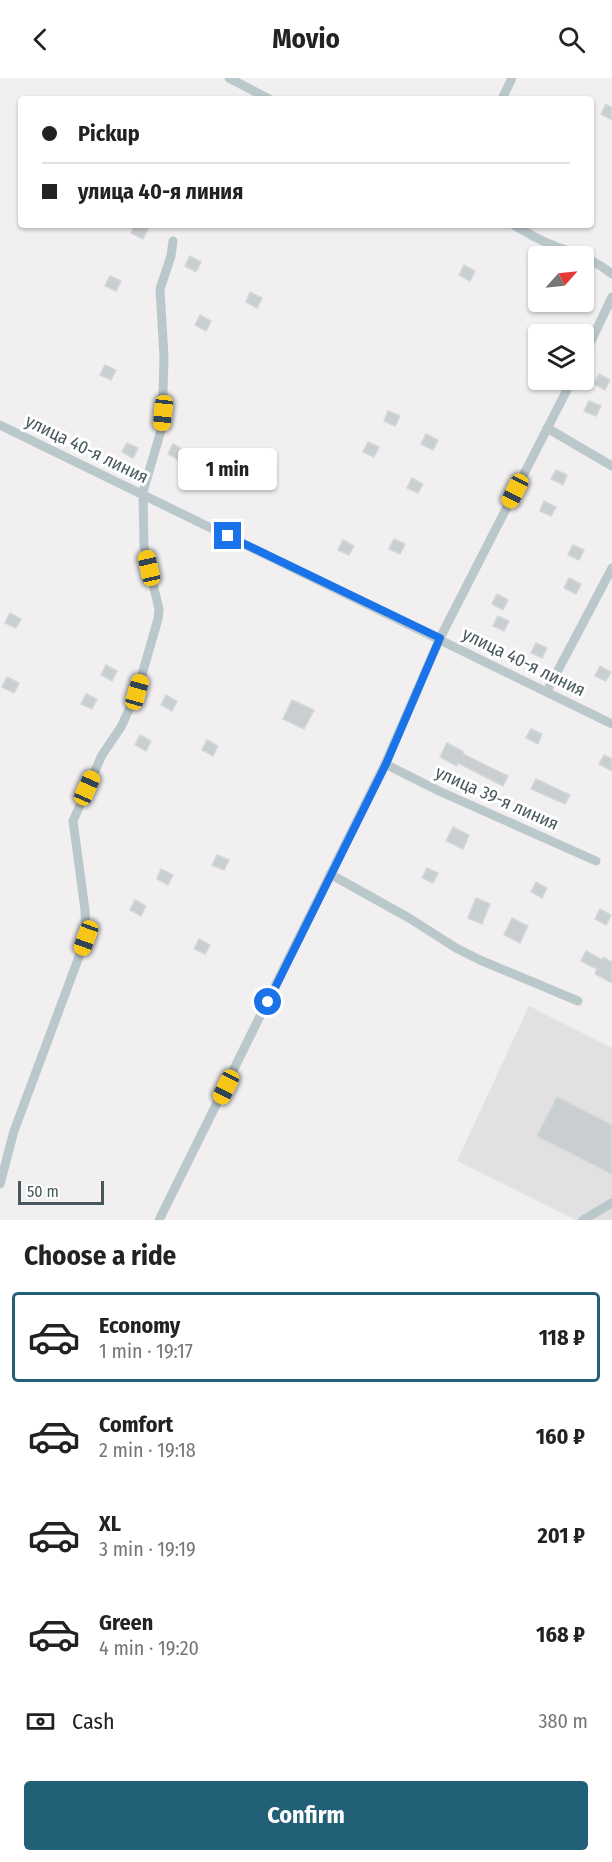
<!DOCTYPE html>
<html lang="en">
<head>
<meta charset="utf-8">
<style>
	body { margin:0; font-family:"Fira Sans Condensed",sans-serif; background:#f2f2f2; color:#222; height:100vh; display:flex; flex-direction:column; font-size:22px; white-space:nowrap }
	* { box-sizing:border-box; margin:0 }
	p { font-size:20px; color:#767676 }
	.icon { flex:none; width:33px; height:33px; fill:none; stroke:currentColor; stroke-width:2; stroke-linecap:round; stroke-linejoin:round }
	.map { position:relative; height:1142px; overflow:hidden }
	.details { display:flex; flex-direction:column; background:#fff; flex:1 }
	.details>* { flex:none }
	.banner { position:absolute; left:18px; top:18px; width:576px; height:132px; border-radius:6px; box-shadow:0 2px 4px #0004; display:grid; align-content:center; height:132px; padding:0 24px; background:#fff }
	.needle { width:39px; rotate:63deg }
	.controls { position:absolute; left:528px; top:168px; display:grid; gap:12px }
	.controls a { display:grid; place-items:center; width:66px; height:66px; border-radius:6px; background:#fff; box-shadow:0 2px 4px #0004; font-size:30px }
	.scale { position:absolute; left:18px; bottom:15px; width:86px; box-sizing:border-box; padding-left:6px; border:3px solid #47585c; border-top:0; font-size:16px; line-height:21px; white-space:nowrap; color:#47585c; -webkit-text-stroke:4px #fff; paint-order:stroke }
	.end { position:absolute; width:27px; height:27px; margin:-14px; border:8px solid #1a73e8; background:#fff; box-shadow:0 0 0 3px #fff }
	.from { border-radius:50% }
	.bubble { position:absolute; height:42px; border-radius:6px; background:#fff; box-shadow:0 2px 4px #0004; font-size:20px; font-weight:700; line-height:42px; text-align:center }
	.car { position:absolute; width:18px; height:36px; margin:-18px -9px; border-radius:8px; box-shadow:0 0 4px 2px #0007; background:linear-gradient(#f5c518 24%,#345 0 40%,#f5c518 0 76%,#345 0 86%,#f5c518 0) }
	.banner b { display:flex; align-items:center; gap:21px; height:57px; font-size:22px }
	.banner b+b { border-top:2px solid #e0e0e0 }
	.banner i { width:15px; height:15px; background:#222 }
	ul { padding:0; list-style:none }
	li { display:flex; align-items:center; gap:18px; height:90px; margin:0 12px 9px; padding:0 12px; border:3px solid transparent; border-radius:6px }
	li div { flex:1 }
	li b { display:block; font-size:22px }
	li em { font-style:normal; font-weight:700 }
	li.active { border-color:#216076 }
	li>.icon { width:54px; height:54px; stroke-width:1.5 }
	h2 { padding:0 24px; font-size:27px; line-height:72px }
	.pay { display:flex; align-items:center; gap:15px; height:66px; padding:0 24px; font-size:22px }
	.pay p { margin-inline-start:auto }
	.button { display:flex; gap:12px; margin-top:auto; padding:12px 24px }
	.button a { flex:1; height:69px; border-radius:6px; background:#216076; color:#fff; font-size:24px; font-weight:700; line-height:69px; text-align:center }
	header { display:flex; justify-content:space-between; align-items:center; height:78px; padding:0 24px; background:#fff; font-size:27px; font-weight:700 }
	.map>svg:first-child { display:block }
	.education { fill:#e2e0e1 }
	.building { fill:#c9ced1; stroke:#d3d7da; stroke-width:1.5 }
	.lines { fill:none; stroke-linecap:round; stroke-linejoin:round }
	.minor { stroke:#bbc8cb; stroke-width:9 }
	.route { stroke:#1a73e8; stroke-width:8 }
	.labels { text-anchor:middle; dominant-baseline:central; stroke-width:6; stroke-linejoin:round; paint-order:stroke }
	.street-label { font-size:18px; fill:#47585c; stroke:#fff }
</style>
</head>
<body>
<header><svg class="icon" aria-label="back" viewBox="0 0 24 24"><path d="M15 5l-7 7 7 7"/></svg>Movio<svg class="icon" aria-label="search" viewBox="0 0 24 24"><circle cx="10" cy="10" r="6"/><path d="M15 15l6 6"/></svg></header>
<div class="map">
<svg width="612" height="1142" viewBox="0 0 612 1142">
	<rect width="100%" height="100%" fill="#f1eff0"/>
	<path class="education" d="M 529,928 L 612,970 L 612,1142 L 576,1142 L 457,1083 Z"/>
	<g class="building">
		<path d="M 606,26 L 612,30 L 612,42 L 601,36 Z"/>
		<path d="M 135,147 L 148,151 L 143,161 L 131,155 Z"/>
		<path d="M 190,178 L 201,184 L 196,194 L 185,188 Z"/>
		<path d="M 464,187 L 475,193 L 470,203 L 459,197 Z"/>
		<path d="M 110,198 L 121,203 L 116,213 L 105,208 Z"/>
		<path d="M 250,214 L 262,220 L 257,230 L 246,224 Z"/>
		<path d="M 200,237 L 211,243 L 206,253 L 195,247 Z"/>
		<path d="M 105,287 L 116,292 L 111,302 L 100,297 Z"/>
		<path d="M 599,296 L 610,302 L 605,312 L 594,306 Z"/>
		<path d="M 589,323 L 601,328 L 596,338 L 584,333 Z"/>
		<path d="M 388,333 L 400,338 L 395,348 L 384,343 Z"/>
		<path d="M 426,356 L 438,362 L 433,372 L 421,366 Z"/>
		<path d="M 368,364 L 379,369 L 374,379 L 363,374 Z"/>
		<path d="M 127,365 L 138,370 L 133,380 L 122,374 Z"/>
		<path d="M 173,366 L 184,372 L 179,382 L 168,376 Z"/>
		<path d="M 207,380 L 218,386 L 213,395 L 202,390 Z"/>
		<path d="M 556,392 L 567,397 L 563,407 L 551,401 Z"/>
		<path d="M 412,400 L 423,406 L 418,415 L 407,410 Z"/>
		<path d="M 544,423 L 556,429 L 551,438 L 540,433 Z"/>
		<path d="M 394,461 L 405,466 L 400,476 L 389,471 Z"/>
		<path d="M 343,462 L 354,468 L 349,477 L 338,472 Z"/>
		<path d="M 573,467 L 584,472 L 579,482 L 568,477 Z"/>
		<path d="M 569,500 L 581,506 L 576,516 L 564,510 Z"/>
		<path d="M 497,516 L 508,522 L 503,532 L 492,526 Z"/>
		<path d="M 10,535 L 21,541 L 16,550 L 5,545 Z"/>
		<path d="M 498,538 L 509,543 L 504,553 L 493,548 Z"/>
		<path d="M 536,565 L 547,570 L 542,580 L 531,575 Z"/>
		<path d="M 106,587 L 117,593 L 112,603 L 101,597 Z"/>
		<path d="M 600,588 L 611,594 L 606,603 L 595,598 Z"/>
		<path d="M 7,599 L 19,605 L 14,615 L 2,609 Z"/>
		<path d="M 86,616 L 97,621 L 92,631 L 81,626 Z"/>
		<path d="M 166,617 L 177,623 L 172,633 L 161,627 Z"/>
		<path d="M 292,622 L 314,632 L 304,651 L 283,641 Z"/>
		<path d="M 531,651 L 542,656 L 538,666 L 526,660 Z"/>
		<path d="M 140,657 L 151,663 L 146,673 L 135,667 Z"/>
		<path d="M 207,662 L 218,668 L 213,678 L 202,672 Z"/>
		<path d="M 447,665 L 464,674 L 463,676 L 508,698 L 503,708 L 458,685 L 457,688 L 440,679 Z"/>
		<path d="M 604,677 L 612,681 L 612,693 L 599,686 Z"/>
		<path d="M 536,701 L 570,717 L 565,726 L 531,711 Z"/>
		<path d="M 453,749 L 469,757 L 463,771 L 446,763 Z"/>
		<path d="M 217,777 L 229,782 L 224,792 L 212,787 Z"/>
		<path d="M 427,790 L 438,795 L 433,805 L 422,800 Z"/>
		<path d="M 161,791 L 173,797 L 168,807 L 157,801 Z"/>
		<path d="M 536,804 L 547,810 L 542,820 L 531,814 Z"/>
		<path d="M 476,820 L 490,826 L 482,846 L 468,840 Z"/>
		<path d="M 135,822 L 146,828 L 141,838 L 130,832 Z"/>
		<path d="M 600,831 L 611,837 L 606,847 L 595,841 Z"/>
		<path d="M 512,840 L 528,848 L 520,865 L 504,857 Z"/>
		<path d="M 199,861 L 210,867 L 205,876 L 194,871 Z"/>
		<path d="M 586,873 L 602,882 L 603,879 L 612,884 L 612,905 L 595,896 L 597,891 L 581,883 Z"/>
		<path d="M 557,1019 L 612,1047 L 612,1096 L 537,1058 Z"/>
	</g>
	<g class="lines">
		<g class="minor">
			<path d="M 229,0 L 269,21"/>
			<path d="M 502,21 L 512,0"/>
			<path d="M 514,147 C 523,152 533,159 543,163 C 570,175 588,177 612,196"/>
			<path d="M 584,278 L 612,219"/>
			<path d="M 0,347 L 612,646"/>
			<path d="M 547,350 L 612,388"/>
			<path d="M 547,613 L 612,490"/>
			<path d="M 385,686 L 439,713 L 596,783"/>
			<path d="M 330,796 L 409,840 L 456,870 L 480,882 L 578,923"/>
			<path d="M 0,1106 L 14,1053 L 86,860 L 85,832 L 73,743 L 102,677 L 121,649 L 137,614 L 158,541 L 159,531 L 144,469 L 143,414 L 162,349 L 164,279 L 160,211 L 171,178 L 173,163"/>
			<path d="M 159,1142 L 385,686 L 440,560 L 572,302"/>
			<path d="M 583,1142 L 612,1125"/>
		</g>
	</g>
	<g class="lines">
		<path class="route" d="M 228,458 L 440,560 L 386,686 L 268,924"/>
	</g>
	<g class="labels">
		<g class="street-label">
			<text transform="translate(87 371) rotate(26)">улица 40-я линия</text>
			<text transform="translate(524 584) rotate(26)">улица 40-я линия</text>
			<text transform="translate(497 720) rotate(24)">улица 39-я линия</text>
		</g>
	</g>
</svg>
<div class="controls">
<a><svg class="needle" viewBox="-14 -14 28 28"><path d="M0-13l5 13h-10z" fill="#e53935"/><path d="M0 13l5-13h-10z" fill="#767676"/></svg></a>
<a><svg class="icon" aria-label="layers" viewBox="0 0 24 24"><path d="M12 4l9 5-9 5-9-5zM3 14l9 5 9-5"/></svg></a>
</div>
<div class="scale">50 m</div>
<i class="end from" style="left:268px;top:924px"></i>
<i class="end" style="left:228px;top:458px"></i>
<div class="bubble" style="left:178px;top:370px;width:99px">1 min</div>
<i class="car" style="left:163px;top:335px;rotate:186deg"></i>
<i class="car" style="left:515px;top:413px;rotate:207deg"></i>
<i class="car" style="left:149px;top:490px;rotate:347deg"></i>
<i class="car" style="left:137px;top:614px;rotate:16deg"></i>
<i class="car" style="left:87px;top:710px;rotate:24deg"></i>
<i class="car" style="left:86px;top:860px;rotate:200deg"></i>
<i class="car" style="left:226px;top:1009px;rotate:206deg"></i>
<div class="banner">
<b><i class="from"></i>Pickup</b>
<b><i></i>улица 40-я линия</b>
</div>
</div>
<section class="details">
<h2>Choose a ride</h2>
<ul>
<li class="active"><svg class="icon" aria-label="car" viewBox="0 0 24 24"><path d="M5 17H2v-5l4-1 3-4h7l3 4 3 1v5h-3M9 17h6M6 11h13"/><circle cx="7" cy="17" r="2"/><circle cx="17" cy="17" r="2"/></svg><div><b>Economy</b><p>1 min · 19:17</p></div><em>118 ₽</em></li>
<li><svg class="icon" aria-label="car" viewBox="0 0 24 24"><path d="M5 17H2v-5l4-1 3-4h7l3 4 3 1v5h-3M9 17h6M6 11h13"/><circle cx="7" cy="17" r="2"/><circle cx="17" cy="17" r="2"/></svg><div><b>Comfort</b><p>2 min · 19:18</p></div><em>160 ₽</em></li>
<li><svg class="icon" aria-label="car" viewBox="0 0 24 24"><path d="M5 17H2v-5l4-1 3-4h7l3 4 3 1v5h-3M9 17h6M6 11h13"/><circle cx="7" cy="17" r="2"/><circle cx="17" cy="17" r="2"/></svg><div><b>XL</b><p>3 min · 19:19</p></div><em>201 ₽</em></li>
<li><svg class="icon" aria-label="car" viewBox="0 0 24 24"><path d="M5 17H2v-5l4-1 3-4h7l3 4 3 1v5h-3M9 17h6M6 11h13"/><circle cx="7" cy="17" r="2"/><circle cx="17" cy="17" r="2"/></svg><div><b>Green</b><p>4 min · 19:20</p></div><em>168 ₽</em></li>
</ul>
<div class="pay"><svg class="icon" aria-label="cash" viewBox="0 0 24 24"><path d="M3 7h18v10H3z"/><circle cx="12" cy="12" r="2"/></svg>Cash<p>380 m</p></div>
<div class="button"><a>Confirm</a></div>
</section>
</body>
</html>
